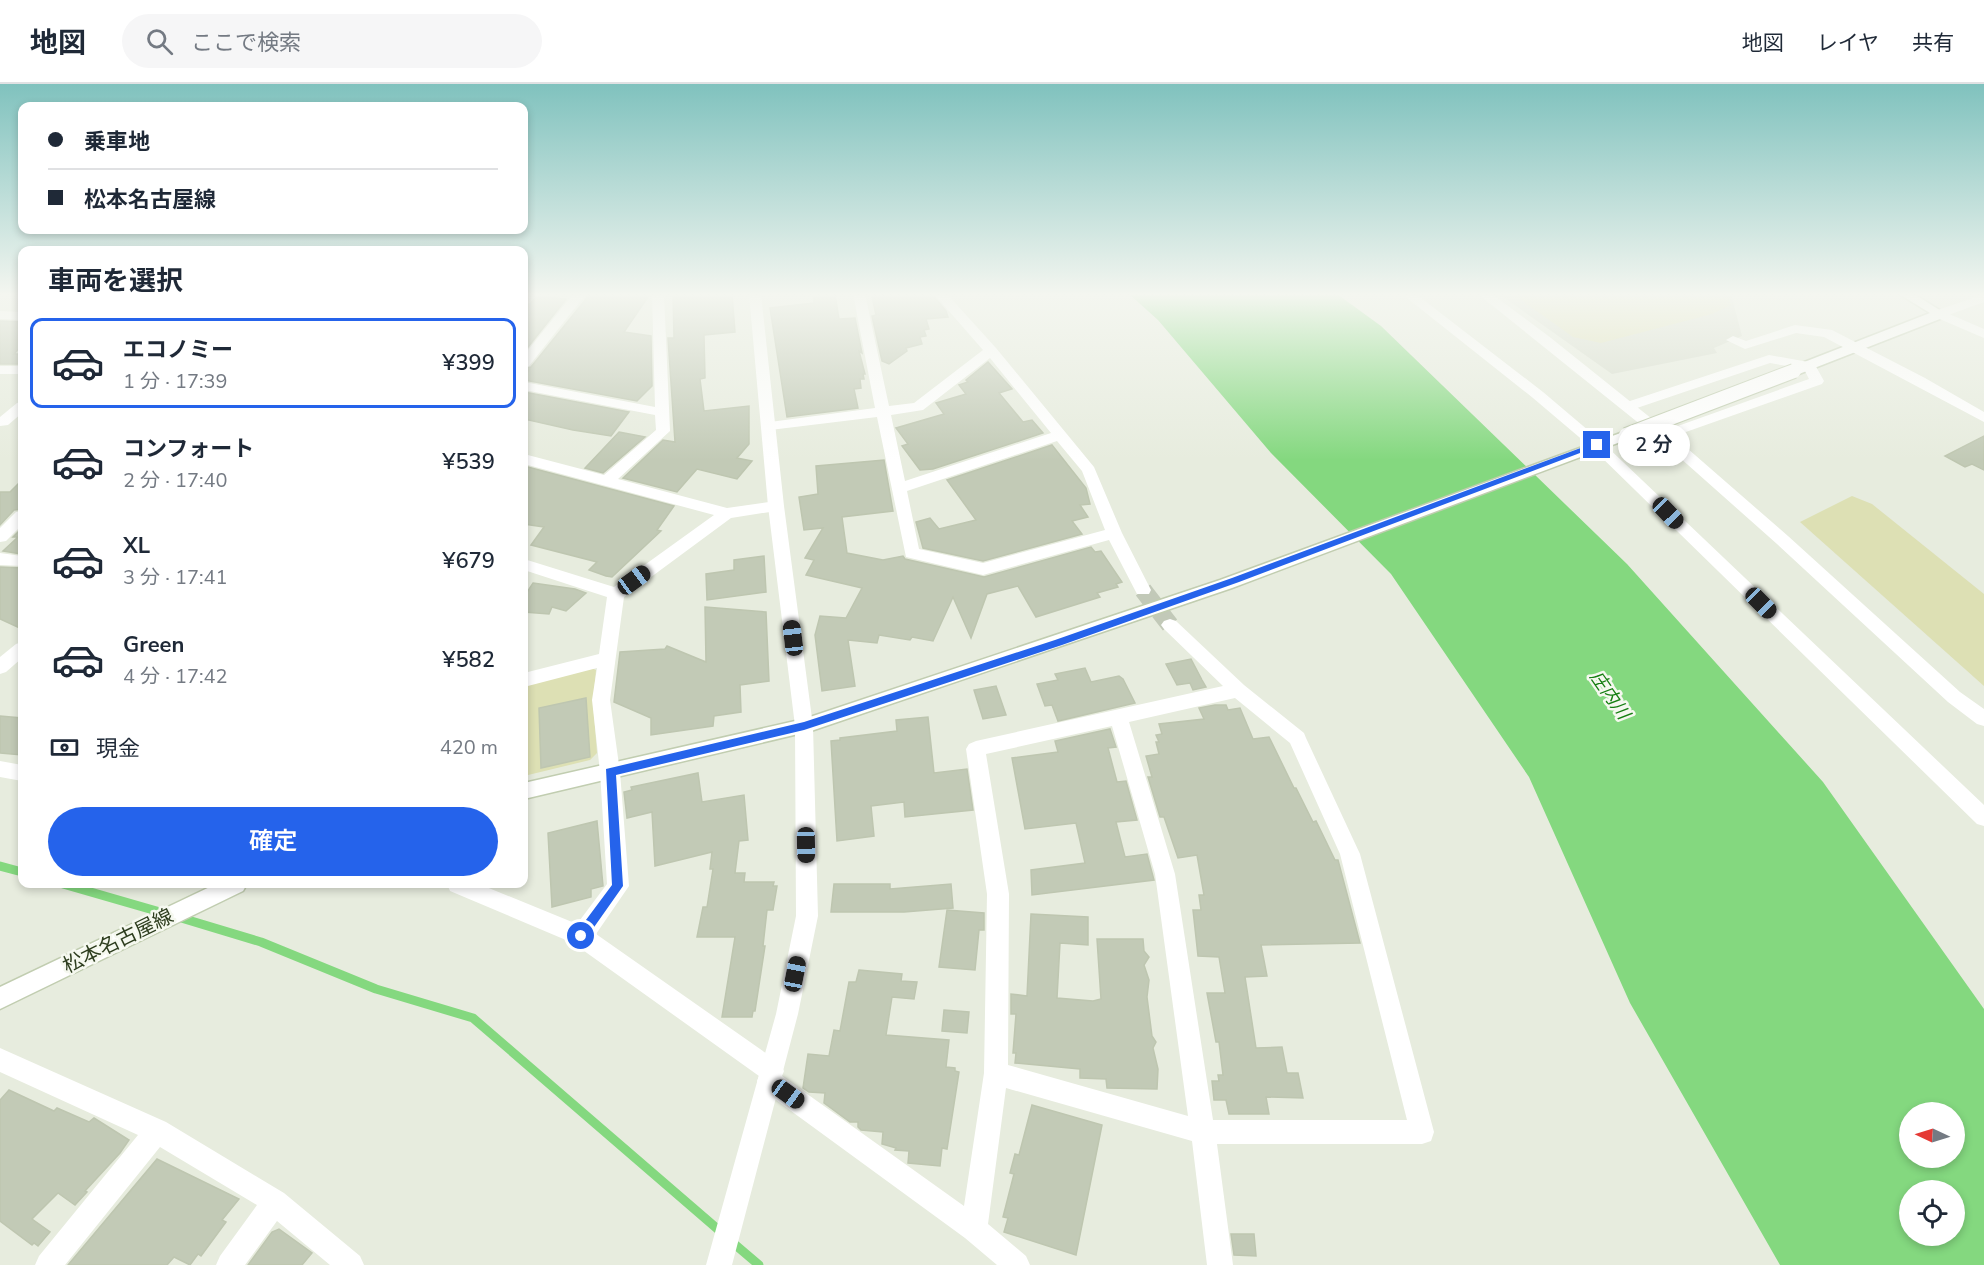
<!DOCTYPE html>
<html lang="ja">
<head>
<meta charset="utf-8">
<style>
	body { margin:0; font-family:"Nunito Sans","Noto Sans JP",sans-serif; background:#f6f6f7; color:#1f2937; height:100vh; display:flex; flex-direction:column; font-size:22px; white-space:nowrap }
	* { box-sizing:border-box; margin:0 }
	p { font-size:20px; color:#747a83 }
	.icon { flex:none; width:33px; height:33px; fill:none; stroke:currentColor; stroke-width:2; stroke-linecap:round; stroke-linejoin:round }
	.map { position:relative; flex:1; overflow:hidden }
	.drawer { position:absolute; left:18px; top:162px; width:510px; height:642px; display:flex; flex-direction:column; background:#fff; border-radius:12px; box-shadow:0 3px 9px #0003 }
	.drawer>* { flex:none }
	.banner { position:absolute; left:18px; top:18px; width:510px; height:132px; border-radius:12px; box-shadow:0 3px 9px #0003; display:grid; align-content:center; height:132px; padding:0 30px; background:#fff }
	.needle { width:39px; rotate:274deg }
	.controls { position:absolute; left:1899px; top:1018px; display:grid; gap:12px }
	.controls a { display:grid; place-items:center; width:66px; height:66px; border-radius:50%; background:#fff; box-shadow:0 3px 9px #0003; font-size:30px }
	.end { position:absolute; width:27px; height:27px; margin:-14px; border:8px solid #2563eb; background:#fff; box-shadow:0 0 0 3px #fff }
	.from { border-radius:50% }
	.bubble { position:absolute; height:42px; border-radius:21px; background:#fff; box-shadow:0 3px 9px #0003; font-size:20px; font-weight:600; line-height:42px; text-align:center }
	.car { position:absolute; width:18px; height:36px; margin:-18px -9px; border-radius:8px; box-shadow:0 0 4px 2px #0007; background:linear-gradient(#222 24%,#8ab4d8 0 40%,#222 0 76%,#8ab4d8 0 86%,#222 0) }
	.banner b { display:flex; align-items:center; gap:21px; height:57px; font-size:22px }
	.banner b+b { border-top:2px solid #e0e1e3 }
	.banner i { width:15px; height:15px; background:#1f2937 }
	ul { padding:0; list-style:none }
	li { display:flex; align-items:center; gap:18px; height:90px; margin:0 12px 9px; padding:0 18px; border:3px solid transparent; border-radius:12px }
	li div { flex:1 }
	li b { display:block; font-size:22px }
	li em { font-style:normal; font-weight:600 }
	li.active { border-color:#2563eb }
	li>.icon { width:54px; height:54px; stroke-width:1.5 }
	h2 { padding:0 30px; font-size:27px; line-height:72px }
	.pay { display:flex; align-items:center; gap:15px; height:66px; padding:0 30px; font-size:22px }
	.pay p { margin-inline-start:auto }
	.cta { display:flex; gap:12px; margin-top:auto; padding:12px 30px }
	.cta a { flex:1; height:69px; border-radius:36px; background:#2563eb; color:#fff; font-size:24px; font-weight:600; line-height:69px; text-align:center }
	header { display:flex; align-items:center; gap:36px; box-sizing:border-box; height:84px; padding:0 30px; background:#fff; border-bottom:2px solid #e0e1e3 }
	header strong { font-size:28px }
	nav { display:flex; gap:33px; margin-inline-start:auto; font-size:21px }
	.search { width:420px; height:54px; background:#f6f6f7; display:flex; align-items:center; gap:15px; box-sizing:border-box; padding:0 21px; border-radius:33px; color:#747a83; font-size:22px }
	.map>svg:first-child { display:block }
	.built { fill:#d6dccc }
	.green { fill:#dde0b4 }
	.water { fill:#84d87f; fill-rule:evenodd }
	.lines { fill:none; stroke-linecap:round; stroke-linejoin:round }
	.stream { stroke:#84d87f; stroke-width:9 }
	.building { fill:#c2cab6; stroke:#bec6b0; stroke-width:1.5 }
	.minor-tunnel { stroke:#c2c9b8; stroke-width:18; stroke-dasharray:18 9; stroke-linecap:butt }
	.secondary-casing { stroke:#c1cdb0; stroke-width:3 }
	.minor { fill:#fff; fill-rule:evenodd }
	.tertiary { fill:#fff; fill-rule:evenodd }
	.secondary { fill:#fff; fill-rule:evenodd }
	.secondary-bridge-casing { stroke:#c1cdb0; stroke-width:16; stroke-linecap:butt }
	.secondary-bridge { stroke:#fff; stroke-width:14 }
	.route { fill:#2563eb }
	.labels { text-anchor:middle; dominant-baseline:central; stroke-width:5; stroke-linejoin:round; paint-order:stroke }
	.water-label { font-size:18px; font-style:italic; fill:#167f12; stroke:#f5f8ef }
	.near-street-label { font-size:20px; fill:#2d3d1e; stroke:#f5f8ef }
</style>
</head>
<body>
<header>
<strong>地図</strong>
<div class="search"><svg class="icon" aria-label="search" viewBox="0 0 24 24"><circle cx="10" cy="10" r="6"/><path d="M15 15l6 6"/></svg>ここで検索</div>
<nav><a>地図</a><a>レイヤ</a><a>共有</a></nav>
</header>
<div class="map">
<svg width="1984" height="1181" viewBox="0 0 1984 1181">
	<rect width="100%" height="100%" fill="#e7ecde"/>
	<path class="built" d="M 1499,210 L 1731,210 L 1742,252 L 1714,264 L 1717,269 L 1612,290 Z"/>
	<g class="green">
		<path d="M 1513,210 L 1727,210 L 1731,221 L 1712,230 L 1601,259 L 1573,253 Z"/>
		<path d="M 1852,412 L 1872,420 L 1984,510 L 1984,602 L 1800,438 Z"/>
		<path d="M 589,583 L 596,586 L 593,618 L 597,669 L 590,676 L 524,692 L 524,600 Z"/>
	</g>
	<path class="water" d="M 1129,210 L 1337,210 L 1381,242 L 1627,480 L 1823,698 L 1984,925 L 1984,1181 L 1780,1181 L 1630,919 L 1529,693 L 1391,490 L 1271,369 L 1158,236 ZM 1910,1029 L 1954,1029 L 1954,1074 L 1910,1074 ZM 1910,1107 L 1954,1107 L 1954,1152 L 1910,1152 Z"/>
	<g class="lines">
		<g class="stream">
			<path d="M 0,782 L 22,788"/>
			<path d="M 63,800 L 167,830"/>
			<path d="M 178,833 L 261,858 L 376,905 L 473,934 L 721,1148"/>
			<path d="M 732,1158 L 759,1181"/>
		</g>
	</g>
	<g class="building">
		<path d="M 590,210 L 650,210 L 624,248 L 651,252 L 652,302 L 637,317 L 524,296 L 529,286 L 524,286 L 524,285 L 531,283 Z"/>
		<path d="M 673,210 L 732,210 L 735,248 L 704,251 L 705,294 L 700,295 L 704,327 L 749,322 L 749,360 L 737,374 L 752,377 L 737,395 L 697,385 L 677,408 L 623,394 L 663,356 L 675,358 L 668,254 L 674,254 Z"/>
		<path d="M 813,210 L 835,210 L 839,235 L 855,234 L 862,269 L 859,267 L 865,290 L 863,290 L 864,295 L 860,295 L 861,304 L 854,305 L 858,324 L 787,333 L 770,224 L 814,219 Z"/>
		<path d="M 897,210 L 932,210 L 946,227 L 948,233 L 926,235 L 929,245 L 924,246 L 926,252 L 920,253 L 922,260 L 906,264 L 907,267 L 889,280 L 882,277 L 872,232 L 876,231 L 872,212 Z"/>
		<path d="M 537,212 L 566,215 L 524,268 L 524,220 L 530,220 Z"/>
		<path d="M 0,237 L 22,238 L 22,261 L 14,270 L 22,270 L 22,280 L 0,280 Z"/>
		<path d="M 988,278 L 1012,305 L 999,309 L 1023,338 L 1032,336 L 1043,349 L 933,385 L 920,386 L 902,362 L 908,360 L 896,344 L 944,330 L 936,319 L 966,310 L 959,301 L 968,298 L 966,296 Z"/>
		<path d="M 524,308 L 629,328 L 611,352 L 573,346 L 524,335 Z"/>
		<path d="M 619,348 L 645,353 L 603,389 L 585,384 Z"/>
		<path d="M 1984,352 L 1984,386 L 1972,380 L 1965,383 L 1945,372 Z"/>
		<path d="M 1052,361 L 1086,404 L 1090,420 L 1080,421 L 1088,433 L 1072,437 L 1082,450 L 983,477 L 923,464 L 916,438 L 930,434 L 939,445 L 976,436 L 947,396 Z"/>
		<path d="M 884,376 L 893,427 L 842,433 L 847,469 L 883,476 L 903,472 L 905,475 L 984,493 L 1091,463 L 1095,468 L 1101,467 L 1122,498 L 1116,500 L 1118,503 L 1097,509 L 1100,513 L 1036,533 L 1018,502 L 987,510 L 971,554 L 953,513 L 933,557 L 912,553 L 910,556 L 879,551 L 877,559 L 848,556 L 855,602 L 822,607 L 815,551 L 820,532 L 846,534 L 862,504 L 806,491 L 814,476 L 805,474 L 823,444 L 804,446 L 799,413 L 818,410 L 816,382 Z"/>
		<path d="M 524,382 L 674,422 L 657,446 L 661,447 L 612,493 L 606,492 L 589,486 L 597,478 L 531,461 L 544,443 L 524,440 Z"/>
		<path d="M 22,396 L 22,425 L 14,426 L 0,441 L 0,408 L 10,408 Z"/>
		<path d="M 22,444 L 22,470 L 3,467 L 18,453 L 13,453 Z"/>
		<path d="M 764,472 L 766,508 L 707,516 L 706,490 L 734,486 L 734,476 Z"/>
		<path d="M 0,483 L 22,484 L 22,545 L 0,535 Z"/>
		<path d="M 533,499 L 575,505 L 586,509 L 566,527 L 552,523 L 549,530 L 524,528 L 524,513 Z"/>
		<path d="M 705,523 L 766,528 L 769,597 L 740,601 L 741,628 L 714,632 L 713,642 L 651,651 L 651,634 L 614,618 L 620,568 L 665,565 L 667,562 L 706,578 Z"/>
		<path d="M 1191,575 L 1202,596 L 1206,603 L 1193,606 L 1190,599 L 1177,601 L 1166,580 Z"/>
		<path d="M 1085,584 L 1091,598 L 1119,592 L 1123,595 L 1135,619 L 1058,637 L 1052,621 L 1045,622 L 1037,600 L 1058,596 L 1055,590 Z"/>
		<path d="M 996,602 L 1006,631 L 983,635 L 974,606 Z"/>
		<path d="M 586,614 L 590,673 L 541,684 L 539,624 Z"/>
		<path d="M 1215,621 L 1226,621 L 1228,626 L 1240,624 L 1253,655 L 1269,653 L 1294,704 L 1296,704 L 1313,738 L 1316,737 L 1335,776 L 1338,776 L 1360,859 L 1261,861 L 1267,892 L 1245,893 L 1256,964 L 1282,963 L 1287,989 L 1298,989 L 1303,1014 L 1266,1013 L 1269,1030 L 1229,1030 L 1226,1016 L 1214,1016 L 1212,997 L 1219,997 L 1218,991 L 1223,991 L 1219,958 L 1216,958 L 1207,909 L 1225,909 L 1219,873 L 1198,872 L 1193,826 L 1201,826 L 1199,811 L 1204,811 L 1197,771 L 1178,774 L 1164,733 L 1160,733 L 1148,693 L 1152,693 L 1146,672 L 1159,670 L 1156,658 L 1159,658 L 1156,651 L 1162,650 L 1159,640 L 1204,635 L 1199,624 Z"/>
		<path d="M 0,632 L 22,634 L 22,671 L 0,669 Z"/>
		<path d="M 928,633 L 934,689 L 967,685 L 973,726 L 905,733 L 904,718 L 871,722 L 874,752 L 837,757 L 831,657 L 840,656 L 840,654 L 897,647 L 896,636 Z"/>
		<path d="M 1110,645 L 1116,663 L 1108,664 L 1117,698 L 1126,697 L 1137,736 L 1116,738 L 1125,773 L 1147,770 L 1154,796 L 1032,811 L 1031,786 L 1085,779 L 1076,739 L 1025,745 L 1012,674 L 1058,668 L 1055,657 Z"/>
		<path d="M 698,689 L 702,718 L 744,711 L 748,756 L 739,757 L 735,789 L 745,789 L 744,798 L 774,798 L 773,802 L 777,802 L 773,826 L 767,826 L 763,862 L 765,862 L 755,927 L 753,927 L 752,933 L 722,933 L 735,853 L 697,853 L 703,823 L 707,823 L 713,785 L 710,785 L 712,768 L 655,782 L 652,728 L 627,734 L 624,708 L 632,706 L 631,703 Z"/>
		<path d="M 597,737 L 603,802 L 591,805 L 591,813 L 552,823 L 548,749 Z"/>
		<path d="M 834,800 L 890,800 L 890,805 L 951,800 L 953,824 L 904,828 L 831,828 Z"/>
		<path d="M 947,826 L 984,829 L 984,846 L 979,846 L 975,886 L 939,883 Z"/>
		<path d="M 1031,830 L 1088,833 L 1088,861 L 1060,859 L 1057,914 L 1093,917 L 1101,915 L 1097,855 L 1143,855 L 1144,867 L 1149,873 L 1144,881 L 1149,896 L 1147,913 L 1152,952 L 1156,958 L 1153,964 L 1158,985 L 1157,1005 L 1107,1004 L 1106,995 L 1080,994 L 1080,985 L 1015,979 L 1016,969 L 1013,969 L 1016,930 L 1011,930 L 1011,910 L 1027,912 Z"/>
		<path d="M 859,886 L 902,890 L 901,897 L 917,898 L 914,915 L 892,913 L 886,951 L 949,956 L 946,983 L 955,984 L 955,987 L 959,988 L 947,1065 L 942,1064 L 940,1082 L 908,1079 L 909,1067 L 895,1066 L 896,1064 L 882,1060 L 883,1048 L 861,1046 L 858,1043 L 858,1038 L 850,1038 L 824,1019 L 825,1009 L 809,1008 L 803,1004 L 808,970 L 829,972 L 834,946 L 840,947 L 849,898 L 856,898 Z"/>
		<path d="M 944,926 L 969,928 L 967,949 L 942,947 Z"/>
		<path d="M 9,1006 L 54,1027 L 57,1024 L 89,1038 L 94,1034 L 129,1056 L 120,1069 L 85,1107 L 87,1108 L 75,1121 L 58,1109 L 32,1135 L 50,1148 L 38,1162 L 34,1159 L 32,1161 L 0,1137 L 0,1016 Z"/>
		<path d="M 1032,1021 L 1102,1041 L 1076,1171 L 1004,1148 L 1008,1134 L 1003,1133 L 1014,1090 L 1010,1089 L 1015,1070 L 1019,1071 Z"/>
		<path d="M 157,1075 L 239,1115 L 222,1136 L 226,1138 L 201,1172 L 198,1170 L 190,1181 L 174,1173 L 167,1181 L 68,1181 Z"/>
		<path d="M 279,1145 L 312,1169 L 302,1181 L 248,1181 L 272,1148 Z"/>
		<path d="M 1231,1150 L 1254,1150 L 1256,1172 L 1234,1171 Z"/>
	</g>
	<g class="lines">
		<path class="minor-tunnel" d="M 1143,506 L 1170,541"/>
		<defs>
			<g id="secondary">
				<path d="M 1899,210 L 1914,210 L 1946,230 L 1945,233 L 1799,290 L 1789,290 L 1787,287 L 1789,284 L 1930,229 Z"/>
				<path d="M 1626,347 L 1633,351 L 1631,354 L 1232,504 L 811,647 L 524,715 L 524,699 L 804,635 L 1220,496 Z"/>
				<path d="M 216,800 L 247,800 L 243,807 L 0,925 L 0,903 Z"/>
			</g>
		</defs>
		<use href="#secondary" class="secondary-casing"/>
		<g class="minor">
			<path d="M 573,210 L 586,210 L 529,282 L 524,283 L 524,271 Z"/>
			<path d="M 652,210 L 664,210 L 670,347 L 618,395 L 727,424 L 776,417 L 784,422 L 776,427 L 731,434 L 624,513 L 610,616 L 620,688 L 629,802 L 596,850 L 780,979 L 784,987 L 782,992 L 964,1122 L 984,989 L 987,810 L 966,665 L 969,660 L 976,657 L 1223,602 L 1164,545 L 1161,541 L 1164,537 L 1170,535 L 1176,537 L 1244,601 L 1304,649 L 1306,654 L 1360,770 L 1434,1048 L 1431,1057 L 1422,1060 L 1217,1060 L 1233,1181 L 1207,1181 L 1192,1057 L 1006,1004 L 988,1140 L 1026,1172 L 1030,1181 L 997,1181 L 965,1154 L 761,1005 L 757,997 L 759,992 L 573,859 L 450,807 L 447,800 L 479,800 L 577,840 L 607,800 L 600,688 L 592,616 L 597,584 L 524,603 L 524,589 L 599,570 L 607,513 L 524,486 L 524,475 L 614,503 L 714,431 L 524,380 L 524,370 L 604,391 L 656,346 L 655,331 L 524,306 L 524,298 L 655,323 ZM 1235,614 L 1290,659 L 1340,770 L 1407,1036 L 1213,1036 L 1175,790 L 1129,638 ZM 1112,642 L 1155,790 L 1188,1032 L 1008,981 L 1009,810 L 986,670 Z"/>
			<path d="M 853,210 L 865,210 L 889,322 L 914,319 L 983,266 L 934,210 L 947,210 L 996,264 L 1094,383 L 1122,449 L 1151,506 L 1149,510 L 1137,510 L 1109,456 L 983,491 L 906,473 L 877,333 L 770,346 L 765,345 L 763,342 L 770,338 L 875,324 ZM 990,274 L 1051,349 L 905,397 L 891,331 L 923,326 ZM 1057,357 L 1082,387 L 1105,446 L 983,479 L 919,465 L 907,407 Z"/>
			<path d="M 1402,210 L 1416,210 L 1543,308 L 1602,358 L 1984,721 L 1984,742 L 1977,740 L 1592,364 L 1533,314 Z"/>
			<path d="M 1940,226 L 1984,245 L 1984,254 L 1935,233 L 1934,230 L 1935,227 Z"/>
			<path d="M 0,227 L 22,228 L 22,236 L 0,235 Z"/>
			<path d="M 1795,241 L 1832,246 L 1925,294 L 1984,328 L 1984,338 L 1824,253 L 1796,249 L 1745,265 L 1726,256 L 1733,252 L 1746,257 Z"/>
			<path d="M 1769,271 L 1814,279 L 1824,297 L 1822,300 L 1666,355 L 1659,351 L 1661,348 L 1809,295 L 1804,285 L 1770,279 L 1634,325 L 1629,326 L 1622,322 L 1624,319 Z"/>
			<rect x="0" y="282" width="22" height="8"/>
			<path d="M 22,318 L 22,329 L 8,341 L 0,342 L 0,333 L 17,319 Z"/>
			<path d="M 22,427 L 22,441 L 6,457 L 0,458 L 0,444 L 16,428 Z"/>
			<path d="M 0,469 L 22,472 L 22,482 L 0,481 Z"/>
			<path d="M 22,558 L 22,574 L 6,588 L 0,590 L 0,573 L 16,560 Z"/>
			<path d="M 0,677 L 22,681 L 22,697 L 0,693 Z"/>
			<path d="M 0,964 L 166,1038 L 284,1109 L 360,1172 L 364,1181 L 330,1181 L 277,1137 L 245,1181 L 216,1181 L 220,1172 L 257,1121 L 160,1063 L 65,1181 L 35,1181 L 39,1172 L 138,1051 L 0,988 Z"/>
		</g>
		<g class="tertiary">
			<path d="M 749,210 L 761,210 L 784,422 L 813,642 L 818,832 L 798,930 L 732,1181 L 706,1181 L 776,930 L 796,832 L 795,642 L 768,422 Z"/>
			<path d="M 1478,210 L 1492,210 L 1551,254 L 1672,351 L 1788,452 L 1960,608 L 1984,625 L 1984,642 L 1977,640 L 1948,618 L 1777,460 L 1661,357 Z"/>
			<path d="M 1984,210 L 1984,218 L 1940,234 L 1934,230 L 1935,227 Z"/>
		</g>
		<use href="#secondary" class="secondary"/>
		<defs>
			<path id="secondary-bridge" d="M 1626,351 L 1794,287"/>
		</defs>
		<use href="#secondary-bridge" class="secondary-bridge-casing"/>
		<use href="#secondary-bridge" class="secondary-bridge"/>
	</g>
	<linearGradient id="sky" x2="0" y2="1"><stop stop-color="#80c2be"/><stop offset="0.56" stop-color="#f4f6f0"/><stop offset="1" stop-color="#f4f6f0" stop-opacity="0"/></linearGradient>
	<rect width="1984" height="376" fill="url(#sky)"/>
	<path class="route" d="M 1594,359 L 1601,361 L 1239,498 L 1062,561 L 804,646 L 616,691 L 623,802 L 585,856 L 577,856 L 577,848 L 612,801 L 606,685 L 804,638 L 1055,556 L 1232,494 Z"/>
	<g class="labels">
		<g class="water-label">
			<text transform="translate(1610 611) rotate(55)">庄内川</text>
		</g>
		<g class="near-street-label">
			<text transform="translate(118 857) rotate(-26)">松本名古屋線</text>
		</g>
	</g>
</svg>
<div class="controls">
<a><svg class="needle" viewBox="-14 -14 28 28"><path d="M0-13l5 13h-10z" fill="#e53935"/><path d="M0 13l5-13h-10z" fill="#747a83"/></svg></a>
<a><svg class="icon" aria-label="locate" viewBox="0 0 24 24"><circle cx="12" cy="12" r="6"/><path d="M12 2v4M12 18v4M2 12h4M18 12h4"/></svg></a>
</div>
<i class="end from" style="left:581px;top:852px"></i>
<i class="end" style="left:1597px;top:361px"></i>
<div class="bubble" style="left:1618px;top:340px;width:72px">2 分</div>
<i class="car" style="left:1668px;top:429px;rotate:136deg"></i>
<i class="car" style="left:634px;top:496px;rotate:54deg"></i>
<i class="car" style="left:1761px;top:519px;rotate:135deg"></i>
<i class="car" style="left:793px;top:554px;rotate:353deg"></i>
<i class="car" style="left:806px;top:761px;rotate:179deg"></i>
<i class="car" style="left:795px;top:890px;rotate:11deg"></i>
<i class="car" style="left:788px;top:1010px;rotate:126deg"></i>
<div class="banner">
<b><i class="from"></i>乗車地</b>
<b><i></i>松本名古屋線</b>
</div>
<section class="drawer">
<h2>車両を選択</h2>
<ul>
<li class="active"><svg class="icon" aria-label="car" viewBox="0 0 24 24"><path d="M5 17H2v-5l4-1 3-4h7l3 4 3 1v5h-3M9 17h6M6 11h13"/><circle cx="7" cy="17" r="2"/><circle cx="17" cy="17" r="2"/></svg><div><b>エコノミー</b><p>1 分 · 17:39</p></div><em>¥399</em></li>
<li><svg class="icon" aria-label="car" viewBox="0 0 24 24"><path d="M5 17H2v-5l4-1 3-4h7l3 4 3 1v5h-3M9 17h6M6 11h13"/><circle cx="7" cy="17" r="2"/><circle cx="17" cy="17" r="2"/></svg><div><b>コンフォート</b><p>2 分 · 17:40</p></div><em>¥539</em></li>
<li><svg class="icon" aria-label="car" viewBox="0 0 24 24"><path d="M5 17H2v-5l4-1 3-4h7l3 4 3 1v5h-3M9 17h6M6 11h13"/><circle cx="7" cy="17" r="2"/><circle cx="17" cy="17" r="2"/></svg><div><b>XL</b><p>3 分 · 17:41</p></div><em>¥679</em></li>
<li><svg class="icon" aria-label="car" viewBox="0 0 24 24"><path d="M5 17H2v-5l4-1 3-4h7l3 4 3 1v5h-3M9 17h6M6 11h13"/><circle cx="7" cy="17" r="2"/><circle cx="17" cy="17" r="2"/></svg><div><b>Green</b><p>4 分 · 17:42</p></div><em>¥582</em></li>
</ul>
<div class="pay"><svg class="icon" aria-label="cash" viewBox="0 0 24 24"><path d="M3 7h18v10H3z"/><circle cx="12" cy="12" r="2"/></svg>現金<p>420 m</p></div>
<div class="cta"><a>確定</a></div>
</section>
</div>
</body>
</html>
